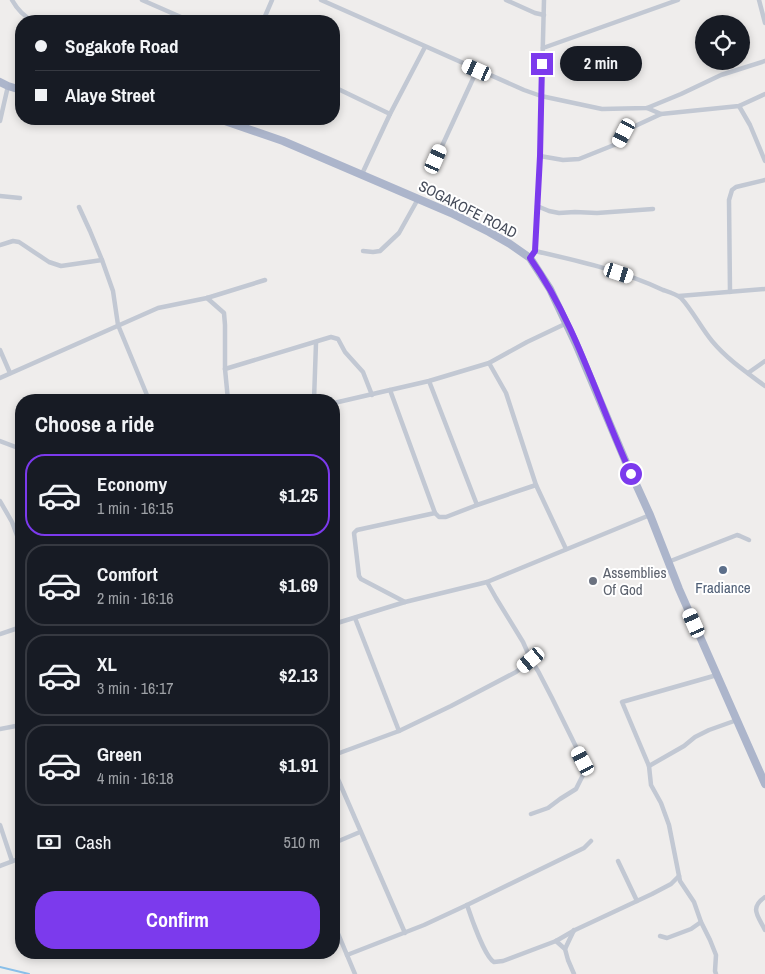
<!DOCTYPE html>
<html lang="en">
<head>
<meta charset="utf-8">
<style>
	body { margin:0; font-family:"Archivo Narrow",sans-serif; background:#242831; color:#f1f3f6; height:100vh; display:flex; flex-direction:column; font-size:19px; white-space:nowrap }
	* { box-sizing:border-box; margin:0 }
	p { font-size:16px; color:#9ea1a6 }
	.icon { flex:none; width:28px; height:28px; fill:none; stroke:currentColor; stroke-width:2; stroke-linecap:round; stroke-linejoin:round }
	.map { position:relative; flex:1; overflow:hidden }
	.sheet { position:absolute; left:15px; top:394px; width:325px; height:565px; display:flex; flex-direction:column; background:#171b24; border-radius:20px; box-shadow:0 2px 8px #0003 }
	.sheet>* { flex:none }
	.hud { position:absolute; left:15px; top:15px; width:325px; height:110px; border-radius:20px; box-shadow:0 2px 8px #0003; display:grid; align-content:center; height:110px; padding:0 20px; background:#171b24 }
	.fabs { position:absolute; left:695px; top:15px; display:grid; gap:10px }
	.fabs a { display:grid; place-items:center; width:55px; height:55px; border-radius:50%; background:#171b24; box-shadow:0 2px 8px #0003; font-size:25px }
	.end { position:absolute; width:22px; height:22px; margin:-11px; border:6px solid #7c3aed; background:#fff; box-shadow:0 0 0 2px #fff }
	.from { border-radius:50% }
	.bubble { position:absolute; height:35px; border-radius:18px; background:#171b24; box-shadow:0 2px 8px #0003; font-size:16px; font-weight:700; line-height:35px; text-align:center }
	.car { position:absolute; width:15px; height:30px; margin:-15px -8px; border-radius:6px; box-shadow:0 0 4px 1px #0007; background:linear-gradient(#fff 24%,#345 0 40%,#fff 0 76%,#345 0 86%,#fff 0) }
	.hud b { display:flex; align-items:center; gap:18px; height:48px; font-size:19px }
	.hud b+b { border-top:1px solid #363941 }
	.hud i { width:12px; height:12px; background:#f1f3f6 }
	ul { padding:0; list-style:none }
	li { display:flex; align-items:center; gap:15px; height:82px; margin:0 10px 8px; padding:0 10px; border:2px solid #363941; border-radius:20px }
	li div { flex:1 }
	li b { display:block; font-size:19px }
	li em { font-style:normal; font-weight:700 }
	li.selected { border-color:#7c3aed }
	li>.icon { width:45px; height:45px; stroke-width:1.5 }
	h2 { padding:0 20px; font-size:22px; line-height:60px }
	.pay { display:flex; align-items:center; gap:12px; height:55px; padding:0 20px; font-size:19px }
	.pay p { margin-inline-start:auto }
	.action { display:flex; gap:10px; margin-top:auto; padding:10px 20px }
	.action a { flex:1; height:58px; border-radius:20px; background:#7c3aed; color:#fff; font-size:20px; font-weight:700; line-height:58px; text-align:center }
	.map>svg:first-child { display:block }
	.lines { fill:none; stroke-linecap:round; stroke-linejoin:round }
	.stream { stroke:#88bfe9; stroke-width:2 }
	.street { stroke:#c2c8d3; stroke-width:4.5 }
	.primary { stroke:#acb5cb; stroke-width:8 }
	.route { stroke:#7c3aed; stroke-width:6 }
	.service-dot { fill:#5c6f8a; stroke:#fff; stroke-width:2 }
	.worship-dot { fill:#6b7280; stroke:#fff; stroke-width:2 }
	.labels { text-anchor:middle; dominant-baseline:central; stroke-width:4; stroke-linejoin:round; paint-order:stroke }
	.street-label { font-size:15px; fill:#454b59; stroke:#fff }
	.worship-label { font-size:15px; fill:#5b616d; stroke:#fff; text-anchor:start }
	.service-label { font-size:15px; fill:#4e5e75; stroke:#fff }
</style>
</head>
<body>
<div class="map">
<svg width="765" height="974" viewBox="0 0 765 974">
	<rect width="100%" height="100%" fill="#efedec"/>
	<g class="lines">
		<path class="stream" d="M 0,967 L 29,974"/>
		<g class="street">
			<path d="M 12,0 C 17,9 25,17 33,21"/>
			<path d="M 142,0 L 190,21"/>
			<path d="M 321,0 L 524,90 L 541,96 L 602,109 L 647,108 L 681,94 L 721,75 L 765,61"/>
			<path d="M 506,0 L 535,13 L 544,15"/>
			<path d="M 759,0 L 765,23"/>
			<path d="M 263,21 L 272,0"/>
			<path d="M 543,48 L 678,0"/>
			<path d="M 334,87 L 390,114"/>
			<path d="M 739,106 L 750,125 L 765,161"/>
			<path d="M 647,108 L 661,114 L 739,106 L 765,94"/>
			<path d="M 0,121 L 8,86"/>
			<path d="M 540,156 L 563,160 L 579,159 L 619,143 L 624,133 L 633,127 L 661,114"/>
			<path d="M 436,159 L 477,70"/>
			<path d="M 362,174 L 390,114 L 425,47"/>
			<path d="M 0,196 L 20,198"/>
			<path d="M 537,206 L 549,211 L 559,213 L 575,212 L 597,213 L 653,209"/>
			<path d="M 79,207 L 90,231 L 102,260 L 113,291 L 118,325 L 149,400"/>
			<path d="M 0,245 L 13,241 L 19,242 L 49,262 L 61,266 L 102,260"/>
			<path d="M 363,251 L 373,252 L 380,251 L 399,233 L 418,199"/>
			<path d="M 535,251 C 579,261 623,271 663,290 C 669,292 676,294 681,298 C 693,311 701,328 712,341 C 727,359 746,372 765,386"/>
			<path d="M 530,258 L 535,251 L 540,156 L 544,0"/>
			<path d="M 730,292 L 729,200 L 732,190 L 736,187 L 765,180"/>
			<path d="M 679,296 L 765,289"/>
			<path d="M 207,298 L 224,313 L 225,325 L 225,369 L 228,400"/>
			<path d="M 0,350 L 10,373"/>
			<path d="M 489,363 L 506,393 L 536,485 L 566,549"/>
			<path d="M 225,369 L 331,337 L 338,339 L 345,352 L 363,372 L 372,395"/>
			<path d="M 748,373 L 765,361"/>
			<path d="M 0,378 L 158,308 L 207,298 L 265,280"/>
			<path d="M 429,381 L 477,505"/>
			<path d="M 390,390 L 429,381 L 489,363 L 527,342 L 567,323"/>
			<path d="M 314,400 L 316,343"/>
			<path d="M 334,403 L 390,390 L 435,513 L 439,517 L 446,517 L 477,505 L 536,485"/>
			<path d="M 0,441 L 21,449"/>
			<path d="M 0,501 L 12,522 L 21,546"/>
			<path d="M 668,562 L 737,535 L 740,536 L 749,540"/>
			<path d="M 405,602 L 361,579 L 359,576 L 354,533 L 357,530 L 435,513"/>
			<path d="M 355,618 L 399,731"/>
			<path d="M 334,624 L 405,602 L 487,582"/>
			<path d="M 0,634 L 21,627"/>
			<path d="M 0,729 L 21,725"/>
			<path d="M 334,755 L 399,731 L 451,706 L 516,672 L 531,660"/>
			<path d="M 649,766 L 684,746 L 695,737 L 709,730 L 737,720"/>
			<path d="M 334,770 L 405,933"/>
			<path d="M 531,814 L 548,808 L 560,799 L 576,789 L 583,775 L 583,761 L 552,698 L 538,671 L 531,660 L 523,642 L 496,598 L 487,582 L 650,515"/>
			<path d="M 0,825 L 12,861"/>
			<path d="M 334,843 L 360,832"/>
			<path d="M 618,861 L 637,901"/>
			<path d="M 0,866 L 21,858"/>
			<path d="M 765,897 C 749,908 758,916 765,930"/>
			<path d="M 467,905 C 471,917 485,957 494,962 L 503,961 L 556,941 L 575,930 L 652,894 L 671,884 L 679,876"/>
			<path d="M 334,924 L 355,974"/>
			<path d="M 660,936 L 667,938 L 691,929 L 701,922"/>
			<path d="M 556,941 L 565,949 L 568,960 L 574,974"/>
			<path d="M 565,949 L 574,930"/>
			<path d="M 347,955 L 424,925 L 467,905 L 584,848 L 591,841"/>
			<path d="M 716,974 L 715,971 L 716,955 L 710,940 L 701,922 L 694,902 L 680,881 L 669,825 L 661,803 L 651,785 L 649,766 L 622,702 L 717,675"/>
		</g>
		<g class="primary">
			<path d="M 0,82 L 8,86 L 21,90"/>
			<path d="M 219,119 L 283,141 L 451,213 L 489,232 L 510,244 L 530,258 L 550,289 L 576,344 L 625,460 L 650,515 L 679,589 L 765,784"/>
		</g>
	</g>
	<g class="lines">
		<path class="route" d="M 542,64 L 540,156 L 535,251 L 530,258 C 576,323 598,402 631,474"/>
	</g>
	<circle class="service-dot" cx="723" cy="570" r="5"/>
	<circle class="worship-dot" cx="593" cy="581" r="5"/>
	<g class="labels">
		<g class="street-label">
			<text transform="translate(468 209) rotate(27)">SOGAKOFE ROAD</text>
		</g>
		<g class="worship-label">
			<text x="603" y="572">Assemblies<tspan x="603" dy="17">Of God</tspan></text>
		</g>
		<g class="service-label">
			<text x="723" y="587">Fradiance</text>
		</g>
	</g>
</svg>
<div class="fabs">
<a><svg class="icon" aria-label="locate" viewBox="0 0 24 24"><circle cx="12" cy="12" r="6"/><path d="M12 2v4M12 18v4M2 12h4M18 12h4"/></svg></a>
</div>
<i class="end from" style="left:631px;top:474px"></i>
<i class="end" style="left:542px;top:64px"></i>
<div class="bubble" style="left:560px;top:46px;width:82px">2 min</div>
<i class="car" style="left:477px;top:70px;rotate:294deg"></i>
<i class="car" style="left:624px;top:133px;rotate:208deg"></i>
<i class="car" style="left:436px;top:159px;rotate:24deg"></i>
<i class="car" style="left:619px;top:273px;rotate:108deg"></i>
<i class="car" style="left:694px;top:623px;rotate:336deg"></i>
<i class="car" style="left:531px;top:660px;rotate:230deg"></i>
<i class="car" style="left:583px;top:761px;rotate:332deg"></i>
<div class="hud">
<b><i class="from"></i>Sogakofe Road</b>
<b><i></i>Alaye Street</b>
</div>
<section class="sheet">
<h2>Choose a ride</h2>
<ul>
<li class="selected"><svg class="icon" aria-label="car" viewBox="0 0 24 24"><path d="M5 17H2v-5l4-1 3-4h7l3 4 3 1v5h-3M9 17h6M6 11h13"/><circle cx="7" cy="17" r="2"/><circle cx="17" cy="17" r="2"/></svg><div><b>Economy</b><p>1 min · 16:15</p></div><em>$1.25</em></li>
<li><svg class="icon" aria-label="car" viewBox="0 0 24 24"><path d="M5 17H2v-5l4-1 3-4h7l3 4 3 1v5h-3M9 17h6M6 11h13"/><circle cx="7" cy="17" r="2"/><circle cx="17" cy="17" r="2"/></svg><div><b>Comfort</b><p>2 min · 16:16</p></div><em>$1.69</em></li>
<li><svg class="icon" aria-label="car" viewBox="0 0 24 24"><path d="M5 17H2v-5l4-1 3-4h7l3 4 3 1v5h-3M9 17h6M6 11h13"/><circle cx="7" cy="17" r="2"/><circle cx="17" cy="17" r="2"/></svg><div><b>XL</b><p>3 min · 16:17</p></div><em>$2.13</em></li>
<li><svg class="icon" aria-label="car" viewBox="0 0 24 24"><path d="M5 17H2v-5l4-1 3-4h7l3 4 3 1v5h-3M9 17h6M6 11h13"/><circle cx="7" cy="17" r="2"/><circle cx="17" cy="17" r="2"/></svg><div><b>Green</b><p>4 min · 16:18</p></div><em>$1.91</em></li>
</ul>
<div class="pay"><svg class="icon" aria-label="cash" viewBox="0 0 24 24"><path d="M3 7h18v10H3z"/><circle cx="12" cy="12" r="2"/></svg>Cash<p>510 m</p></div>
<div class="action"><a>Confirm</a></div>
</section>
</div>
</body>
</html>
